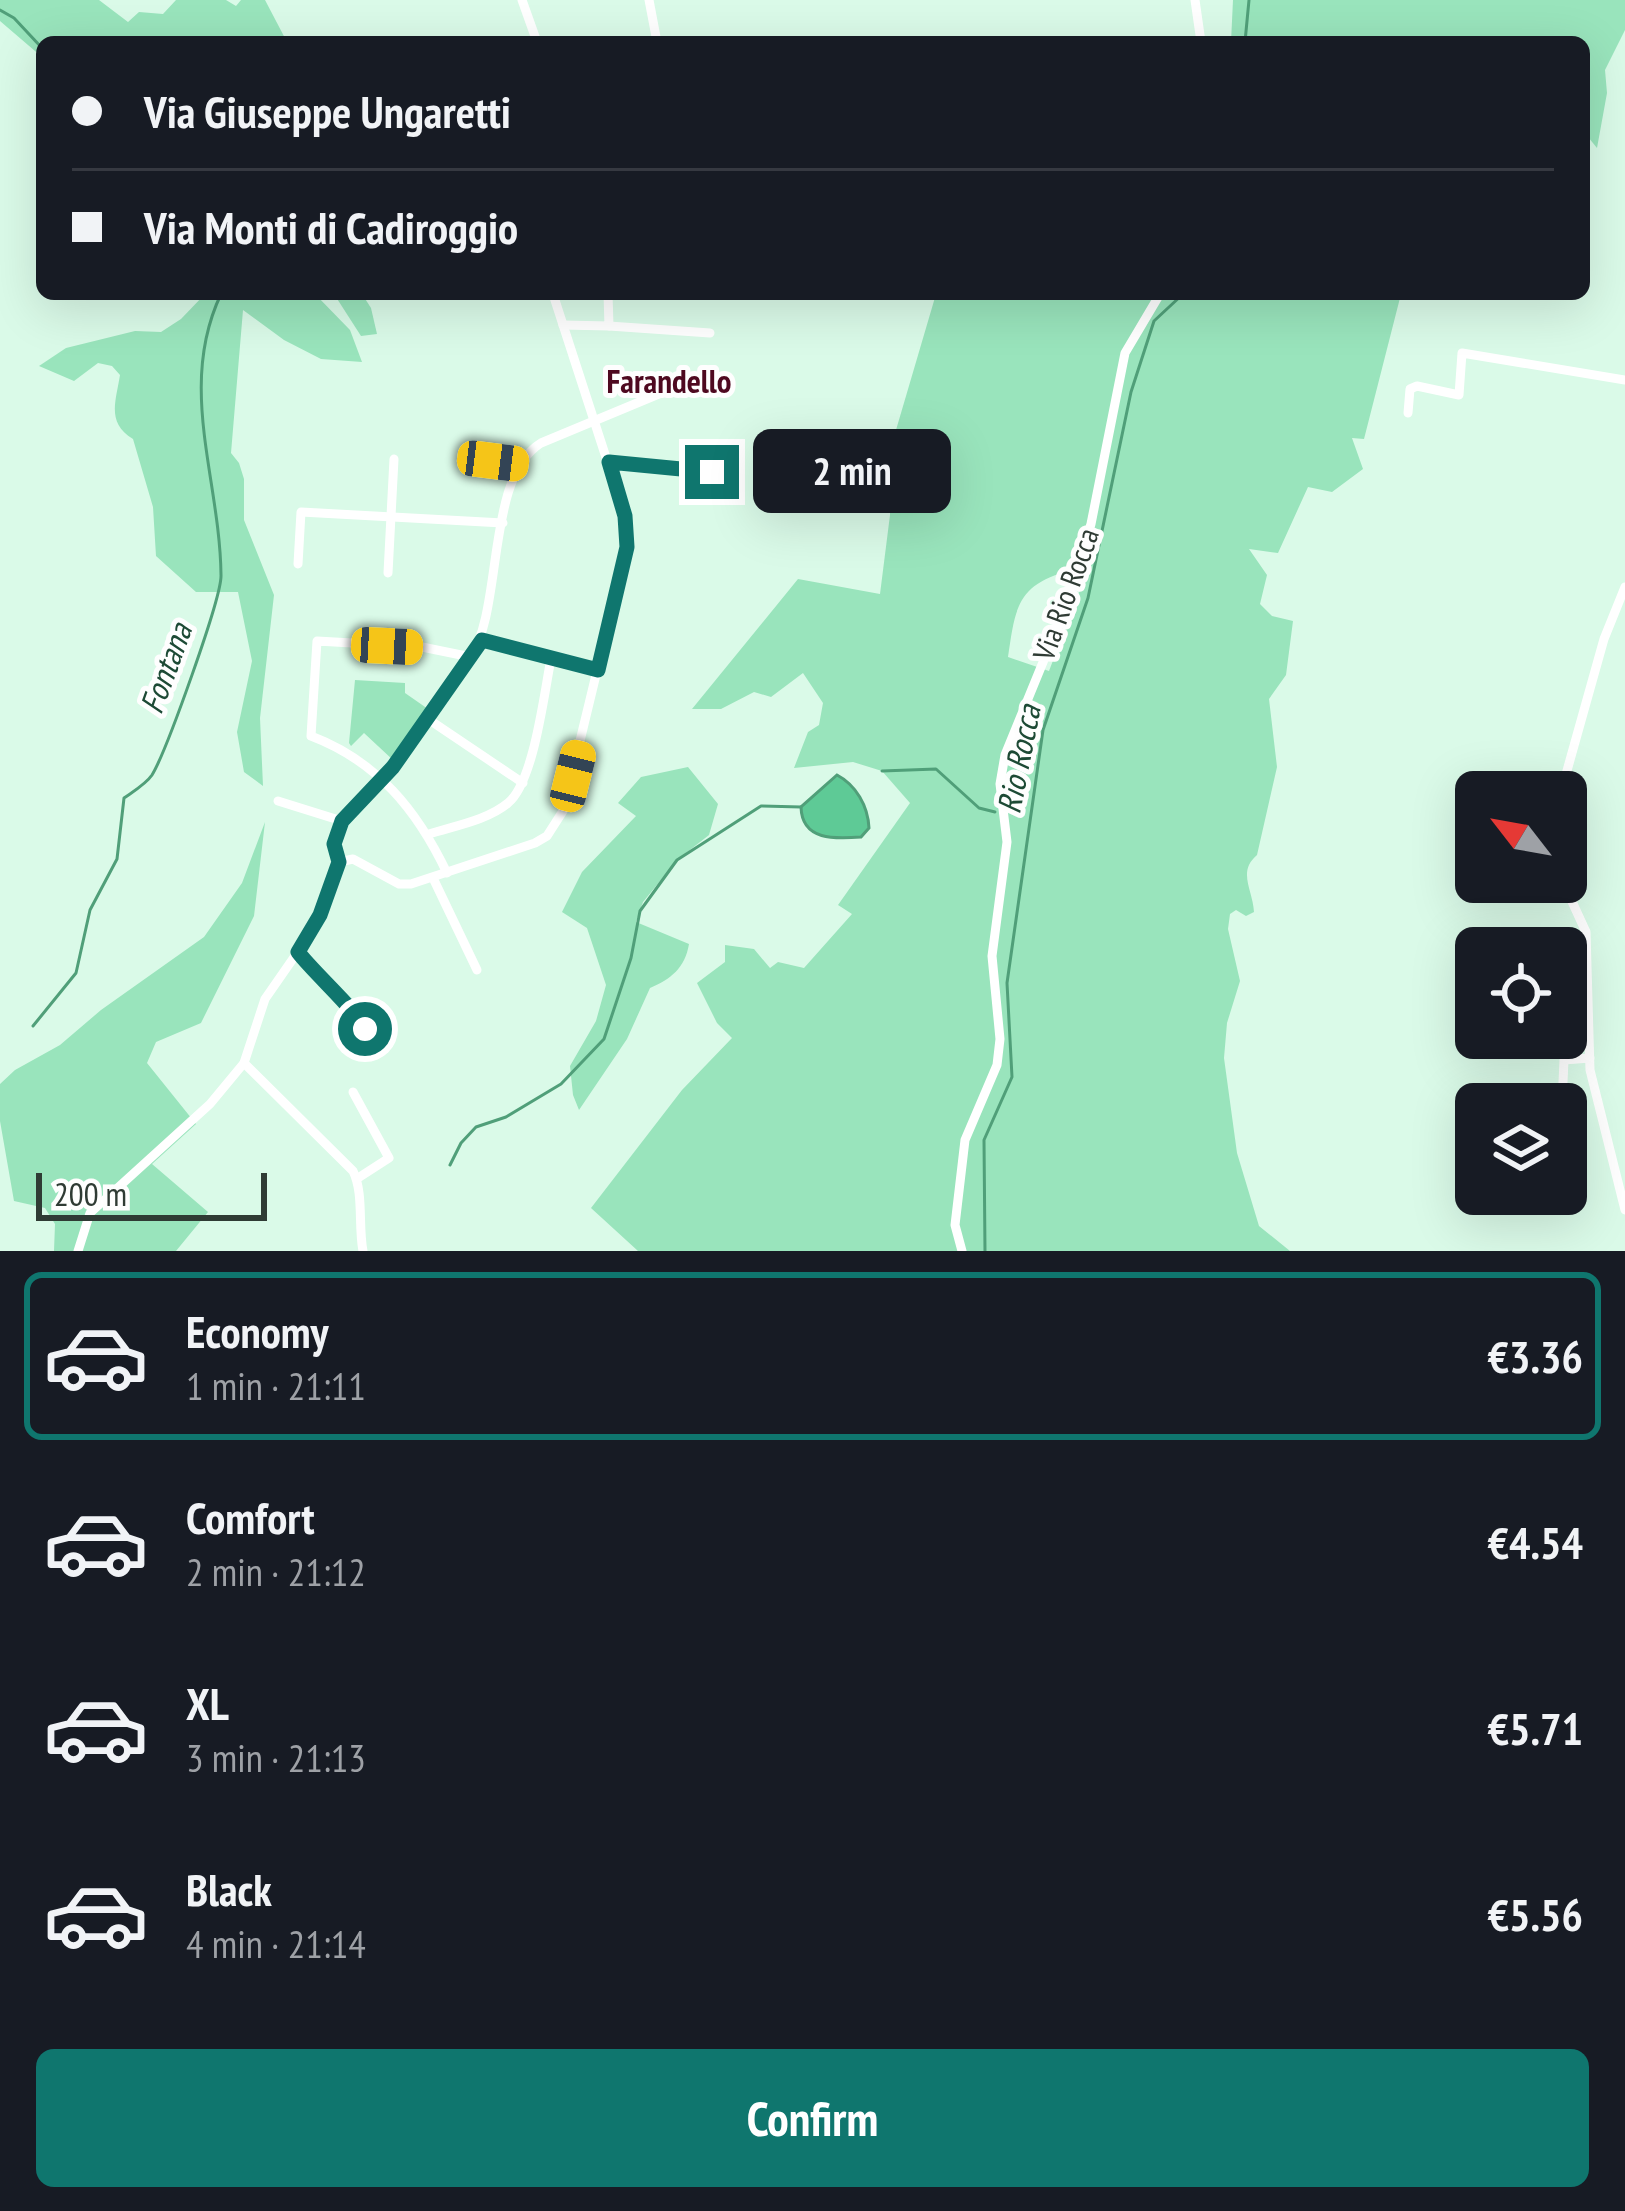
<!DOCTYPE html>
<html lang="en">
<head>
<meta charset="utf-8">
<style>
	body { margin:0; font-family:"PT Sans Narrow",sans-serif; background:#20242c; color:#f1f3f6; height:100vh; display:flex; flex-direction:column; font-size:45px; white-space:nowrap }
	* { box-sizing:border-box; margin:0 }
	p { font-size:39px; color:#9ea1a6 }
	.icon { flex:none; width:66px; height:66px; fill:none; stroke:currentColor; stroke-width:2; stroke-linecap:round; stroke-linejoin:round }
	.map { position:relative; height:1251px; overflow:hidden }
	.sheet { display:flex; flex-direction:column; background:#171b24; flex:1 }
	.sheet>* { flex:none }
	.hud { position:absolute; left:36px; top:36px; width:1554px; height:264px; border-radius:18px; box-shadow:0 12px 48px #0002; display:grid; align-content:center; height:264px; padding:0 36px; background:#171b24 }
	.needle { width:78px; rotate:301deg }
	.controls { position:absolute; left:1455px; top:771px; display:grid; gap:24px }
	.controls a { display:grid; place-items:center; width:132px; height:132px; border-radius:18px; background:#171b24; box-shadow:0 12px 48px #0002; font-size:60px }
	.scale { position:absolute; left:36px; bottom:30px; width:231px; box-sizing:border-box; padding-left:12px; border:6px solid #2f3b34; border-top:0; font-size:33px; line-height:42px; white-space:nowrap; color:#2f3b34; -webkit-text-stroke:9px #fefefe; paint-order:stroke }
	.end { position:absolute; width:54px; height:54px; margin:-27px; border:15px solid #0f766e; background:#fff; box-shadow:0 0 0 6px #fff }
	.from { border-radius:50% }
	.bubble { position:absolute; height:84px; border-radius:18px; background:#171b24; box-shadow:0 12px 48px #0002; font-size:39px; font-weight:800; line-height:84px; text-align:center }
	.car { position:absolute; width:36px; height:72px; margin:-36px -18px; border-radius:15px; box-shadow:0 0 9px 3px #0007; background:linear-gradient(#f5c518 24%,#345 0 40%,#f5c518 0 76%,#345 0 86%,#f5c518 0) }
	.hud b { display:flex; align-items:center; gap:42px; height:114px; font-size:45px }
	.hud b+b { border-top:3px solid #363941 }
	.hud i { width:30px; height:30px; background:#f1f3f6 }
	ul { padding:21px 0 0; list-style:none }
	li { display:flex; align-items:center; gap:36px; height:168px; margin:0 24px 18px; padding:0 12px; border:6px solid transparent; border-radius:18px }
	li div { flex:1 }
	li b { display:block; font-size:45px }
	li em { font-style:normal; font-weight:800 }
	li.selected { border-color:#0f766e }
	li>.icon { width:108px; height:108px; stroke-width:1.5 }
	.primary-button { display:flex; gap:24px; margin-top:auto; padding:24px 36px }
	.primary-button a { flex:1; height:138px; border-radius:18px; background:#0f766e; color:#fff; font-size:48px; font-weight:800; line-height:138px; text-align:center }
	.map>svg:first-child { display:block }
	.green { fill:#99e4bc; fill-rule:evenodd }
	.water { fill:#5eca96; stroke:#509f79; stroke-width:3 }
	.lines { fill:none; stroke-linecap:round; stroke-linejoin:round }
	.stream { stroke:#509f79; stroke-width:3 }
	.minor { stroke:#fff; stroke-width:9 }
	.route { stroke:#0f766e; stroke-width:15 }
	.labels { text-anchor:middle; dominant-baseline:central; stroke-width:10; stroke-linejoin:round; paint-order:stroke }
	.street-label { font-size:30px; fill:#2f3b34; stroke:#fefefe }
	.neighbourhood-label { font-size:33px; font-weight:bold; fill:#4e0920; stroke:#fefefe }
	.water-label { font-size:33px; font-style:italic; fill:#1d4a35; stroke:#fefefe }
</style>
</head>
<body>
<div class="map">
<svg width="1625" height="1251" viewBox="0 0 1625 1251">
	<rect width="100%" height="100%" fill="#dafae8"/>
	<g class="green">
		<path d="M 0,0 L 99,0 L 128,22 L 139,12 L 163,14 L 176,0 L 226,0 L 236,6 L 241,0 L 265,0 L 287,42 L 42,42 L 42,57 L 0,21 Z"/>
		<path d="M 1233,0 L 1625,0 L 1625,30 L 1605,70 L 1607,93 L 1597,148 L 1584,132 L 1584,42 L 1231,42 Z"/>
		<path d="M 205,294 L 315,294 L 350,330 L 362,362 L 321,359 L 284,340 L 243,310 L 231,453 L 239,463 L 244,479 L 244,520 L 274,595 L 260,718 L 263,786 L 244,772 L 237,732 L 252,661 L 238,592 L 196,592 L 156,556 L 153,507 L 133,439 C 106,423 116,401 120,375 L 112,366 L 98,363 L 74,381 L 39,366 L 66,348 L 135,331 L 161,332 L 181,319 Z"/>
		<path d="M 334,294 L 362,294 L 371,308 L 377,334 L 361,336 Z"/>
		<path d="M 936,294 L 1401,294 L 1364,439 L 1352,438 L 1363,469 L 1332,492 L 1308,487 L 1278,553 L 1249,549 L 1267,575 L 1260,604 L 1272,616 L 1293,621 L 1286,675 L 1269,699 L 1277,767 L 1257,855 C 1237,872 1253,890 1254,912 L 1246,916 L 1236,910 L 1230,914 L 1228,929 L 1240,981 L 1227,1023 L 1224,1058 L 1237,1153 L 1259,1226 L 1290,1251 L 638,1251 L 591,1208 L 682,1090 L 732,1038 L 717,1023 L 697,983 L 725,962 L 725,945 L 754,949 L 770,968 L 778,962 L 804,968 L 852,914 L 838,905 L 910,803 L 882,771 L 853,762 L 794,768 L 808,732 L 819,725 L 823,703 L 803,673 L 771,697 L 754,692 L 721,709 L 692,709 L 798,579 L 880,594 L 890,515 L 891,447 ZM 1065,572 L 1084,579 L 1049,671 L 1008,657 C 1015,611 1016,586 1065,572 Z"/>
		<path d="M 355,680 L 405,683 L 405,693 L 428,709 L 393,760 L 364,733 L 351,746 L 349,743 Z"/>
		<path d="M 688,767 L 718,804 L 709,835 L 677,860 L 643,902 L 636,922 L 689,944 C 685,968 671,979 650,988 L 627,1039 L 579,1110 L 573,1095 L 570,1066 L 596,1021 L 606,985 L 587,928 L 562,912 L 582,872 L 636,816 L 618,803 L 641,777 Z"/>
		<path d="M 265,822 L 254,916 L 201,1023 L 156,1042 L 147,1063 L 196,1124 L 152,1164 L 208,1212 L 176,1251 L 54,1251 L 55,1224 L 45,1208 L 14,1201 L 0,1121 L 0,1084 L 15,1070 L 60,1045 L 101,1010 L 204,937 L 242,883 Z"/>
	</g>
	<path class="water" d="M 837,775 C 856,785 868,806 869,828 L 861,837 C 835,839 802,841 801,807 Z"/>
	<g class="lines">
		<g class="stream">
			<path d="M 0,10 L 14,18 L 42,48"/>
			<path d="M 1245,42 L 1249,0"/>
			<path d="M 882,771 L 936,769 L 979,808 L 995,812"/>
			<path d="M 33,1026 L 76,973 L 90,910 L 117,859 L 124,798 C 134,791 146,784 152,775 C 166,752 222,597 221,575 C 220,479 177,387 221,294"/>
			<path d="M 450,1165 L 461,1143 L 476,1127 L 506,1117 L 561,1084 L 604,1039 L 631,958 L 640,911 L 677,860 L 761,806 L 801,807"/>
			<path d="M 985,1251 L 984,1140 L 1012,1077 L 1007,983 L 1043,730 L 1088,598 L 1131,392 L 1154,321 L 1183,294"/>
		</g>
		<g class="minor">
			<path d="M 522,0 L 537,42"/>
			<path d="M 649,0 L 657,42"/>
			<path d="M 1195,0 L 1201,42"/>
			<path d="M 563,325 L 609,326 L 608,294"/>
			<path d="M 609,326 L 710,333"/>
			<path d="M 1408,413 L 1410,389 L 1417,386 L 1459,395 L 1462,353 L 1625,380"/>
			<path d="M 466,457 L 520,464"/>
			<path d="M 609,462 L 712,472"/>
			<path d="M 298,564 L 301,512 L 503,523"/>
			<path d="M 388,573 L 394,459"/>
			<path d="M 482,640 L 598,670"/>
			<path d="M 428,719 L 523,783"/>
			<path d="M 1561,792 L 1604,639 L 1625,587"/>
			<path d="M 278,801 L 342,821"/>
			<path d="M 429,834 C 454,826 488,820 508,803 C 534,782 544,693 551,659"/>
			<path d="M 339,862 L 353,859 L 399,884 L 411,884 L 535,843 L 547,836 L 563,811 L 627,547 L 625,516 L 553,294"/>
			<path d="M 339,862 C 333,850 333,840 339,827 C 351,803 379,786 395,765 C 422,731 446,694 470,658 C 504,608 485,478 541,443 L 714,371"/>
			<path d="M 447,873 C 417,810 377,761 311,736 L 317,641 L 422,647 L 471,657"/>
			<path d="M 433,878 L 477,970"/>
			<path d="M 1563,882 L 1586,932 L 1590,1070 L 1625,1210"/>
			<path d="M 298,952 C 313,972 360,1014 365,1029 L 375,1028 L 372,1018 L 363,1022"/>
			<path d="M 244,1063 L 353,1171 C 364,1193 358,1226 363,1251"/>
			<path d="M 353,1092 L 389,1158 L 358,1178"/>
			<path d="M 1508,1092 L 1509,1104"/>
			<path d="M 1562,1104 L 1564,1060 L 1590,1058"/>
			<path d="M 78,1251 L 90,1213 L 210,1104 L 244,1063 L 265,999 L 315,927 L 339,862"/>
			<path d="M 962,1251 L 955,1225 L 965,1140 L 997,1065 L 1000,1039 L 992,956 L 1007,842 L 1000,784 L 1005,755 L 1057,628 L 1091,524 L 1125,353 L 1160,294"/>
		</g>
	</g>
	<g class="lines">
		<path class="route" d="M 365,1029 C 360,1014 313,972 298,952 L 320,915 L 339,862 L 334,844 L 342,821 L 393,767 L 482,640 L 598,670 L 627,547 L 625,516 L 609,462 L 712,472"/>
	</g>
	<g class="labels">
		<g class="street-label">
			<text transform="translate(1065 594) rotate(-70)">Via Rio Rocca</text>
		</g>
		<g class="neighbourhood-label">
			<text x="669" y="380">Farandello</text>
		</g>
		<g class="water-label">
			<text transform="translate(165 668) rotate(-70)">Fontana</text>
			<text transform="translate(1018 759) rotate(-79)">Rio Rocca</text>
		</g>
	</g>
</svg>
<div class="controls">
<a><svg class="needle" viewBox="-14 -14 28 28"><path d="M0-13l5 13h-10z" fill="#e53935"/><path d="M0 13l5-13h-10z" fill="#9ea1a6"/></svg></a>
<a><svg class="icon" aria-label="locate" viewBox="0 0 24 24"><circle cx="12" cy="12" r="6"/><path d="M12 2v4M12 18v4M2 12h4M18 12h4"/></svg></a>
<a><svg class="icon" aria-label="layers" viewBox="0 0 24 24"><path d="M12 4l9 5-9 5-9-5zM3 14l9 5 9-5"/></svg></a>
</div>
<div class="scale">200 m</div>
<i class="end from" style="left:365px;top:1029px"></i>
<i class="end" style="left:712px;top:472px"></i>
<div class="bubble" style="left:753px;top:429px;width:198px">2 min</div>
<i class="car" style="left:493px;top:461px;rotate:97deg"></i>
<i class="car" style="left:387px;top:646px;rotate:93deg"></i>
<i class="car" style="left:573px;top:776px;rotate:14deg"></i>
<div class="hud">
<b><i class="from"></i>Via Giuseppe Ungaretti</b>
<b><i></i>Via Monti di Cadiroggio</b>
</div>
</div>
<section class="sheet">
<ul>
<li class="selected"><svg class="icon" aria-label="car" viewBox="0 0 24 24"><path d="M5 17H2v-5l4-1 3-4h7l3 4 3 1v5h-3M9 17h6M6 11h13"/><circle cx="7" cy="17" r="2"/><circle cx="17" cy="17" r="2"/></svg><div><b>Economy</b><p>1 min · 21:11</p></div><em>€3.36</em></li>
<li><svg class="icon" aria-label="car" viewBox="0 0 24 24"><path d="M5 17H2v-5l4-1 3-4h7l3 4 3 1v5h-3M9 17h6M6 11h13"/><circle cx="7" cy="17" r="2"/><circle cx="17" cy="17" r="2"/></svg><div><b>Comfort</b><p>2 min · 21:12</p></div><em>€4.54</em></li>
<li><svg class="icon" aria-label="car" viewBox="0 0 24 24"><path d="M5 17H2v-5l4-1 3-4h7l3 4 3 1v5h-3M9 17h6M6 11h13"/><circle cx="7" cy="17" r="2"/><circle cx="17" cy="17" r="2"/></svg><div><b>XL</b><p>3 min · 21:13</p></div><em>€5.71</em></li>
<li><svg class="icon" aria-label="car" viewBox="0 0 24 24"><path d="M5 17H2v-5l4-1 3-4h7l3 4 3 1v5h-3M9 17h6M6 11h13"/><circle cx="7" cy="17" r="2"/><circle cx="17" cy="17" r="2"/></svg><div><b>Black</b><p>4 min · 21:14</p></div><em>€5.56</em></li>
</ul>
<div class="primary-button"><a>Confirm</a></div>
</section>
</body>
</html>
